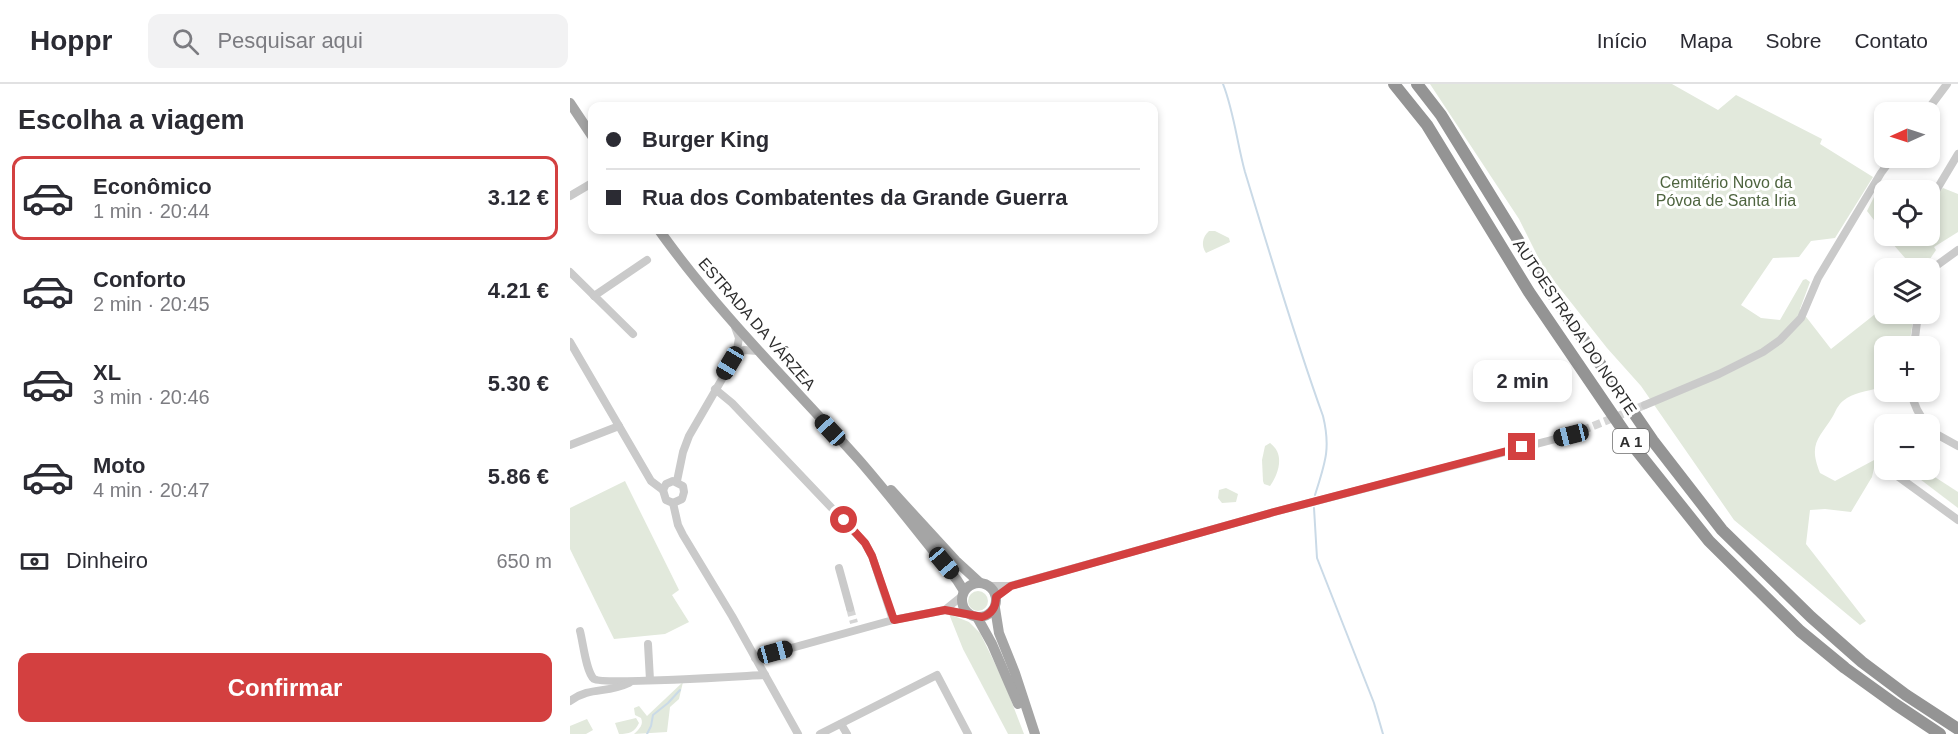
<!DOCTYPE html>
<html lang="pt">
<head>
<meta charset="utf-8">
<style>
	body { margin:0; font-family:Arial,sans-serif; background:#f2f2f3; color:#2b2b33; height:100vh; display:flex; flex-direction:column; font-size:22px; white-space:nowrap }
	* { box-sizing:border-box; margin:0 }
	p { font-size:20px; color:#7c7c81 }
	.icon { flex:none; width:33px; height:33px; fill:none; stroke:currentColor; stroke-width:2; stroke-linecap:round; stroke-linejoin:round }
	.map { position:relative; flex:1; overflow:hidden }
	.drawer { display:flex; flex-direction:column; background:#fff; width:570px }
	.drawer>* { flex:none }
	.hud { position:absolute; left:18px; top:18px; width:570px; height:132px; border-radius:12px; box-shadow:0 3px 9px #0003; display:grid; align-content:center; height:132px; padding:0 18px; background:#fff }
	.needle { width:39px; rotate:267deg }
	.controls { position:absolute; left:1304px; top:18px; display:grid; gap:12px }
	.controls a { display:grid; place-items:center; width:66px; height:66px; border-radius:12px; background:#fff; box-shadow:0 3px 9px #0003; font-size:30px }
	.end { position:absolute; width:27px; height:27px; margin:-14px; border:8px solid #d34040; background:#fff; box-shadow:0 0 0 3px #fff }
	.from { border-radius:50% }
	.bubble { position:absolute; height:42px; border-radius:12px; background:#fff; box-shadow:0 3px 9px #0003; font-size:20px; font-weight:700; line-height:42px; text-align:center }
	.car { position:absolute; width:18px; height:36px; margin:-18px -9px; border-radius:8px; box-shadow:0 0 4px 2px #0007; background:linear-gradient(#222 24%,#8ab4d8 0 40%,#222 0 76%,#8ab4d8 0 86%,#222 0) }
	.hud b { display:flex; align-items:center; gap:21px; height:57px; font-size:22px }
	.hud b+b { border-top:2px solid #e1e1e2 }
	.hud i { width:15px; height:15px; background:#2b2b33 }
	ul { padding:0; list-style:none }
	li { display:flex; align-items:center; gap:18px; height:84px; margin:0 12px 9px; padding:0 6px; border:3px solid transparent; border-radius:12px }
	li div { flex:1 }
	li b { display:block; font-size:22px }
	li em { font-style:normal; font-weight:700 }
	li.on { border-color:#d34040 }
	li>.icon { width:54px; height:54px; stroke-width:1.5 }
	h2 { padding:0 18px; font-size:27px; line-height:72px }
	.pay { display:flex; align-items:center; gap:15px; height:66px; padding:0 18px; font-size:22px }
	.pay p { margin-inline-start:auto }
	.button { display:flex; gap:12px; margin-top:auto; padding:12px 18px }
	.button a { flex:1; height:69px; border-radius:12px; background:#d34040; color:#fff; font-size:24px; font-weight:700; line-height:69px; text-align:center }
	header { display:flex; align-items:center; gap:36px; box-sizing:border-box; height:84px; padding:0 30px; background:#fff; border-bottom:2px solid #e1e1e2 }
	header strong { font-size:28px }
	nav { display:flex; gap:33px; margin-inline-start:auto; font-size:21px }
	.search { width:420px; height:54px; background:#f2f2f3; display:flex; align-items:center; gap:15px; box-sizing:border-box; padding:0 21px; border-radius:12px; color:#7c7c81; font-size:22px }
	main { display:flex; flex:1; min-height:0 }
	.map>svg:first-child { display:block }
	.green { fill:#e2e9dc }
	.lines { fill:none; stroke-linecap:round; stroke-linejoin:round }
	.stream { stroke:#cadae7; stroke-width:2 }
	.minor-tunnel { stroke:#d5d5d5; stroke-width:8; stroke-dasharray:8 4; stroke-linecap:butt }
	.minor { stroke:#cacaca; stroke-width:8 }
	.major { stroke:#a5a5a5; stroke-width:10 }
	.highway { stroke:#949494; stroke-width:12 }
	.route { stroke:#d34040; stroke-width:8 }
	.labels { text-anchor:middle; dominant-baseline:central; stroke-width:6; stroke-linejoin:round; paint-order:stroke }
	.shield { fill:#fff; stroke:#6c6c6c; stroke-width:1.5 }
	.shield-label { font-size:15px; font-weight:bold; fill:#2d2d2d }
	.park-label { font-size:16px; fill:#4e643f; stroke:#fff }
	.street-label { font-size:16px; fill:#2d2d2d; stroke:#fff }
</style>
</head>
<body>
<header>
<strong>Hoppr</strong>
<div class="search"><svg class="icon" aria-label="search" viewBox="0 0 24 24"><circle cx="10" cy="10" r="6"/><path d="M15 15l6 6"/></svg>Pesquisar aqui</div>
<nav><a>Início</a><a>Mapa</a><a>Sobre</a><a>Contato</a></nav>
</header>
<main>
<section class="drawer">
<h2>Escolha a viagem</h2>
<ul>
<li class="on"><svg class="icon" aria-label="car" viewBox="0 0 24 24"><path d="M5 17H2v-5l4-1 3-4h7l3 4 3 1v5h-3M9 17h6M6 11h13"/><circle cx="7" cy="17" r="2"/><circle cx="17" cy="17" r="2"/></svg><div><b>Econômico</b><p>1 min · 20:44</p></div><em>3.12 €</em></li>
<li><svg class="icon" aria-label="car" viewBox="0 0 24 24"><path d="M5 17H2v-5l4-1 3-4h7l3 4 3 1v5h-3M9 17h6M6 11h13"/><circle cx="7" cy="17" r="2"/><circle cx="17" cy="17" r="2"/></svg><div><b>Conforto</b><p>2 min · 20:45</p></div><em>4.21 €</em></li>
<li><svg class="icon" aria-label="car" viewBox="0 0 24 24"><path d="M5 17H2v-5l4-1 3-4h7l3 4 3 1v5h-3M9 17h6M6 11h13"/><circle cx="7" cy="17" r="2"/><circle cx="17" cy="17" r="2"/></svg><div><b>XL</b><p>3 min · 20:46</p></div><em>5.30 €</em></li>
<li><svg class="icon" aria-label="car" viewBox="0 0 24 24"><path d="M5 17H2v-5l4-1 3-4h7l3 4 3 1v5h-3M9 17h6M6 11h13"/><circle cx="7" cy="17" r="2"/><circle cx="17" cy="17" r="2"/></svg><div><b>Moto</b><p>4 min · 20:47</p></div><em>5.86 €</em></li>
</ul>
<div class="pay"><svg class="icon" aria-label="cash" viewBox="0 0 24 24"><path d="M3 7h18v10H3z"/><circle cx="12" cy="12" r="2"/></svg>Dinheiro<p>650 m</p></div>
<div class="button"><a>Confirmar</a></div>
</section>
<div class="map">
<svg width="1388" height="650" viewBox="0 0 1388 650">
	<rect width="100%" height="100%" fill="#fff"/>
	<g class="green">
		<path d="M 860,0 L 1102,0 L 1148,26 L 1166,11 L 1252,55 L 1250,60 L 1303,93 L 1265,154 L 1241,157 L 1229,173 L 1203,174 L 1171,221 L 1191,234 L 1210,236 L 1233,196 L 1236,195 L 1240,198 L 1230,225 L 1261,265 L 1314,223 L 1314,230 L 1344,230 L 1339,262 L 1314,262 L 1314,302 C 1302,307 1288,307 1277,314 C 1269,319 1267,324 1263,332 C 1249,355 1238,359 1250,389 L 1265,397 L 1306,375 L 1302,393 L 1281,428 L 1255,425 L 1240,426 L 1236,460 L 1296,537 L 1290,541 L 1164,436 L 1071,302 L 1037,264 L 973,183 L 949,135 Z"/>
		<path d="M 1373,104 L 1388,110 L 1388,148 L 1364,163 L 1366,166 L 1354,184 L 1341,184 L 1342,182 L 1316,152 L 1359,152 L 1359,116 Z"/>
		<path d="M 1306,109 L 1314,114 L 1314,149 L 1297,127 Z"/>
		<path d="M 639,147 L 645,147 L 659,154 L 660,158 L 636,169 C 631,162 632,153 639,147 Z"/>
		<path d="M 700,359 C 715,370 709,389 700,402 L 694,400 L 693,397 L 692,376 L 695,362 Z"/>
		<path d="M 1338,386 L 1354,386 L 1388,408 L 1388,424 Z"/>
		<path d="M 55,397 L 109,506 L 102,511 L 119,538 L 95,550 L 44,555 L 0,465 L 0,424 Z"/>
		<path d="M 656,404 L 668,410 L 666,418 L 652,419 L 648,414 L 649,406 Z"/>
		<circle cx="408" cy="517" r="10"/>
		<path d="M 379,530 L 399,538 L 410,549 L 434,598 L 454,650 L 438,650 L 393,565 Z"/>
		<path d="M 113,598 L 109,615 L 100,623 L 97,648 L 64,650 C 69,645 74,641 71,634 L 65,631 L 64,624 L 69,622 L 77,632 Z"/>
		<path d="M 66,634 L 69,639 C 65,648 59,650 49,650 L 45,639 Z"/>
		<path d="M 17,635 L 23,646 L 16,650 L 0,650 L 0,642 Z"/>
	</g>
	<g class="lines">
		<g class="stream">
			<path d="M 653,0 C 664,28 667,59 675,88 C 700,170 724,252 753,332 C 761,365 755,379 745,411"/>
			<path d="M 744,424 L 747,474 L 804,619 L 813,650"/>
			<path d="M 77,650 L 81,642 L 83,631 L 98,619 L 110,606"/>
		</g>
		<g class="minor-tunnel">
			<path d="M 1001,351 L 1075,321"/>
			<path d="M 280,524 L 284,539"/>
		</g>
		<g class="minor">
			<path d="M 1356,28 L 1377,0"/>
			<path d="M 1304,102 L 1314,108"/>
			<path d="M 0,112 L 22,99"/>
			<path d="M 1359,112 L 1367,105 L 1388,70"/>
			<path d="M 1359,187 L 1388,166"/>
			<path d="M 0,188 L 63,250"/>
			<path d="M 24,212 L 77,176"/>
			<path d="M 0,258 L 81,397 L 93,406 L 96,416 L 103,419 L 108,441 L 113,451 L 162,532 L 228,650"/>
			<path d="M 1344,262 L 1348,230"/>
			<path d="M 166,271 L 174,266 L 188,267"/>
			<path d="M 145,305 L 162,319 L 295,459 L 302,472 L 323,536"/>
			<path d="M 1341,308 C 1344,321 1348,331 1357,340"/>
			<path d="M 1075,321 L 1149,290 L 1193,268 L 1210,256 L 1231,234 L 1248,194 L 1311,89 L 1322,74"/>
			<path d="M 1359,342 L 1368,351 L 1388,362"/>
			<path d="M 0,361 L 49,342"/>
			<path d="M 1313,381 L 1314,382"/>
			<path d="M 1319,386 L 1388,436"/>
			<path d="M 107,397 L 113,368 L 119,352 L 166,271 L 169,254 L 165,243"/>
			<path d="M 93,406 L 96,400 L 103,397 L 113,402 L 114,408 L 112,415 L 103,419"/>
			<path d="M 269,484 L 280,524"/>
			<path d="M 418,502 L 440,502 L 704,428 L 1001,351"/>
			<path d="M 426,513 L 440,502"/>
			<path d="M 376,525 L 392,512"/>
			<path d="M 10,547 C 13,558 16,588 24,595 C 33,601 173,592 195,591"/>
			<path d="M 78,560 L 80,596"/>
			<path d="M 185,574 L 323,536 L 375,526 L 401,531"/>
			<path d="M 0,617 C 21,602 36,610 59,599"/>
			<path d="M 271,640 L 277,650"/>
			<path d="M 250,650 L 367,591 L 398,650"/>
		</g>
		<g class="major">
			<path d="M 0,19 L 22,52"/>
			<path d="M 89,146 C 148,229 221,300 289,376 C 323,415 354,456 387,496 L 394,507"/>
			<path d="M 321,406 L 386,477 L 410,499"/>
			<circle cx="409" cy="516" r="17"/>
			<path d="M 425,524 L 429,549 L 445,589 L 465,650"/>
			<path d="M 407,533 L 422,560 L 448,620"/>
		</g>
		<g class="highway">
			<path d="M 824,0 L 857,41 L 959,208 L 1068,368 L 1139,457 L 1230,547 L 1275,584 L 1325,620 L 1370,650"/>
			<path d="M 847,0 L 871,31 L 974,198 L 1083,357 L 1152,446 L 1241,533 L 1292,578 L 1336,611 L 1388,645"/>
		</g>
	</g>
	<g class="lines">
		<path class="route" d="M 274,436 L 295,459 L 302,472 L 324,536 L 375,526 L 412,533 C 422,530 426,523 426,513 L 441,502 L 704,428 L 952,363"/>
	</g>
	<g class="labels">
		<rect class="shield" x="1043" y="345" width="36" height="24" rx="4.5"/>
		<g class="shield-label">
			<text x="1061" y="357">A 1</text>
		</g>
		<g class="park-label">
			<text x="1156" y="98">Cemitério Novo da<tspan x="1156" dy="18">Póvoa de Santa Iria</tspan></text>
		</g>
		<g class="street-label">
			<text transform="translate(187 240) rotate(49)">ESTRADA DA VÁRZEA</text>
			<text transform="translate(1005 243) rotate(56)">AUTOESTRADA DO NORTE</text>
		</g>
	</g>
</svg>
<div class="controls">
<a><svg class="needle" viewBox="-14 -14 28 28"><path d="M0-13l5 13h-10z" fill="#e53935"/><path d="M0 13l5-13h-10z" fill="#7c7c81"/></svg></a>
<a><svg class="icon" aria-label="locate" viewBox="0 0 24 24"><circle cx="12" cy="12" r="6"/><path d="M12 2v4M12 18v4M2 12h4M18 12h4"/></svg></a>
<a><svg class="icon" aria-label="layers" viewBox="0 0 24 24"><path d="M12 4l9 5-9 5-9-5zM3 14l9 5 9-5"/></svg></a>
<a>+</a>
<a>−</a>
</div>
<i class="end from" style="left:274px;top:436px"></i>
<i class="end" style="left:952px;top:363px"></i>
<div class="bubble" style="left:903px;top:276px;width:99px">2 min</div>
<i class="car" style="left:160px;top:279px;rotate:211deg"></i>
<i class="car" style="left:260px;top:346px;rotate:317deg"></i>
<i class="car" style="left:1001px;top:351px;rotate:256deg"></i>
<i class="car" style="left:374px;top:479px;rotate:140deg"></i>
<i class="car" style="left:205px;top:568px;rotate:75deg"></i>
<div class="hud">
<b><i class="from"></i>Burger King</b>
<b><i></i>Rua dos Combatentes da Grande Guerra</b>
</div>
</div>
</main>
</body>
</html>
